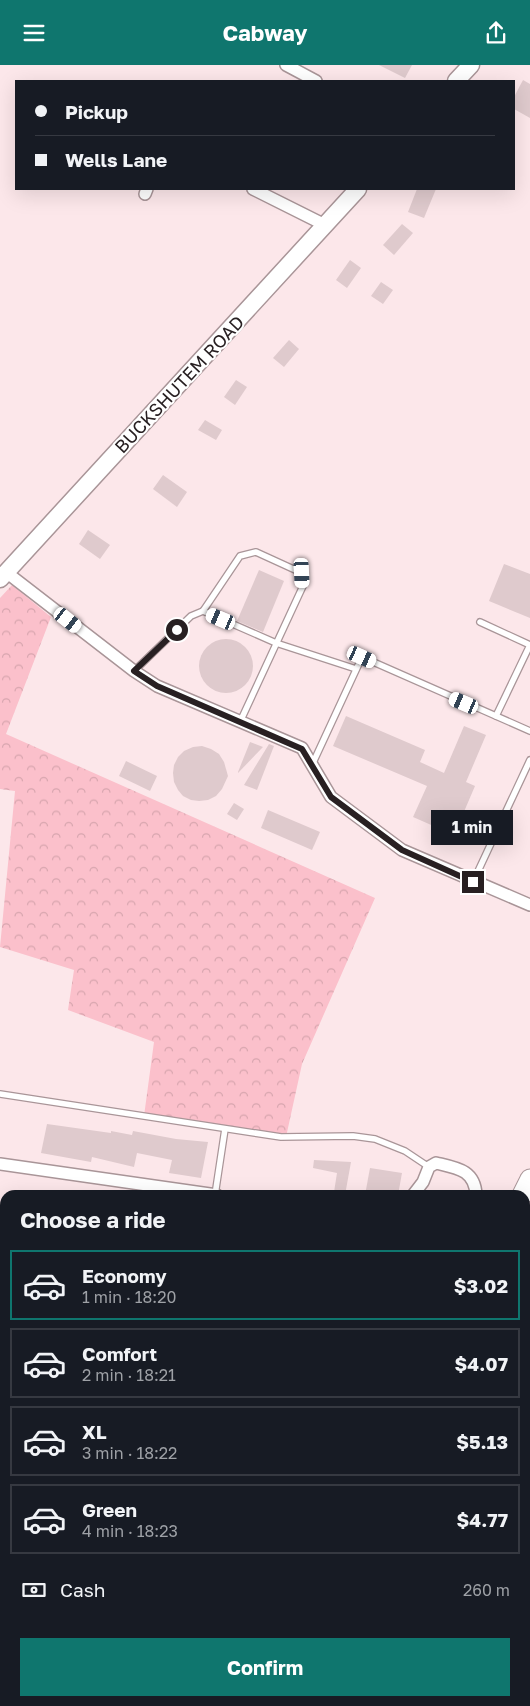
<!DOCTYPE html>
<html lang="en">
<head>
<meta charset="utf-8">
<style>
	body { margin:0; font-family:"Golos Text",sans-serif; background:#20242c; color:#f1f3f6; height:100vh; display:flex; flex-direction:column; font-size:19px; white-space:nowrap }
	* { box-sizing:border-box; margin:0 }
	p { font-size:16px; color:#9ea1a6 }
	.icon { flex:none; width:28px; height:28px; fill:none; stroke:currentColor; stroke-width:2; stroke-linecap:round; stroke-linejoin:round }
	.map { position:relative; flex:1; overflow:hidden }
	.details { position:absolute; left:0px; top:1125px; width:530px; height:516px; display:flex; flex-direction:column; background:#171b24; border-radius:15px 15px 0 0; box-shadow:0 5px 20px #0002 }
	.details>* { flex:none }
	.guide { position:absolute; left:15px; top:15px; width:500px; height:110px; border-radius:0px; box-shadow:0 5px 20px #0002; display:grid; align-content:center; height:110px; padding:0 20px; background:#171b24 }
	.end { position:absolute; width:22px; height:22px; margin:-11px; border:6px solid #282022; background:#fff; box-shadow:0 0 0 2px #fff }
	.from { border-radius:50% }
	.bubble { position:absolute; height:35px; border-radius:0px; background:#171b24; box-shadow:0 5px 20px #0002; font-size:16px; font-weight:700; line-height:35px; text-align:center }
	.car { position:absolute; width:15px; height:30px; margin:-15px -8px; border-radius:6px; box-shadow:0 0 4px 1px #0007; background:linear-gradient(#fff 24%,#345 0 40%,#fff 0 76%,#345 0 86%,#fff 0) }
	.guide b { display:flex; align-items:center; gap:18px; height:48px; font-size:19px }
	.guide b+b { border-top:1px solid #363941 }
	.guide i { width:12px; height:12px; background:#f1f3f6 }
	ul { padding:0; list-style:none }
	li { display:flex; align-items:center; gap:15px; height:70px; margin:0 10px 8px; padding:0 10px; border:2px solid #363941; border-radius:0px }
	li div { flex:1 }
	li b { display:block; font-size:19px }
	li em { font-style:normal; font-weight:700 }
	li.selected { border-color:#0f766e }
	li>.icon { width:45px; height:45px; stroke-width:1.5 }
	h2 { padding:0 20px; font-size:22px; line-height:60px }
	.pay { display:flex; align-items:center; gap:12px; height:55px; padding:0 20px; font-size:19px }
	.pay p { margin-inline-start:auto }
	.button { display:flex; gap:10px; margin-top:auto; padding:10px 20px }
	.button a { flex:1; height:58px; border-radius:0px; background:#0f766e; color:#fff; font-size:20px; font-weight:700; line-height:58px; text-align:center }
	header { display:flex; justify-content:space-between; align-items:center; height:65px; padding:0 20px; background:#0f766e; color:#fff; font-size:22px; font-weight:700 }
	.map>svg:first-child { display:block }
	.forest { fill:url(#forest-crowns) }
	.building { fill:#dfcacd }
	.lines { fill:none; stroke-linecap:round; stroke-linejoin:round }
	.service-casing { stroke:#a99598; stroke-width:8 }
	.minor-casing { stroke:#a99598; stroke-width:14 }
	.secondary-casing { stroke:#a99598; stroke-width:19 }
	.trunk-casing { stroke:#a99598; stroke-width:21 }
	.service { stroke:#fff; stroke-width:5.5 }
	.minor { stroke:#fff; stroke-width:11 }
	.secondary { stroke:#fff; stroke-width:16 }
	.trunk { stroke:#fff; stroke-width:19 }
	.route { stroke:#282022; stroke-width:6 }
	.labels { text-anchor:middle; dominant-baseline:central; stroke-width:4; stroke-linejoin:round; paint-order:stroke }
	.street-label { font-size:18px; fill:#282022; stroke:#fff }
</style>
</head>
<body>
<header><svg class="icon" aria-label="menu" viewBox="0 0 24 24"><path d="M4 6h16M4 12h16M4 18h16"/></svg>Cabway<svg class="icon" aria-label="share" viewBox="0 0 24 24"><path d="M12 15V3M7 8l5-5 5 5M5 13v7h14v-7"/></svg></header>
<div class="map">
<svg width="530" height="1641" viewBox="0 0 530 1641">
	<defs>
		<pattern id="forest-crowns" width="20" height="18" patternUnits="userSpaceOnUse" patternTransform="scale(1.25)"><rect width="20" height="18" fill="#fbc0cb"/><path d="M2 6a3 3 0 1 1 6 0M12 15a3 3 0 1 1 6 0" fill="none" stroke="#d7a5ae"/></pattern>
	</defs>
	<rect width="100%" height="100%" fill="#fce7ea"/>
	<path class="forest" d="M 12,520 L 51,552 L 6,669 L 375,833 L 302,999 L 286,1072 L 144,1051 L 154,977 L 68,945 L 74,905 L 0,882 L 15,726 L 0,724 L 0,533 Z"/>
	<g class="building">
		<path d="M 379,0 L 412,0 L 405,13 Z"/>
		<path d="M 523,15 L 530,19 L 530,53 L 514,44 L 514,32 Z"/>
		<path d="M 417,124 L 436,124 L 424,153 L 408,147 Z"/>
		<path d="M 402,159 L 413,168 L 394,190 L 383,180 Z"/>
		<path d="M 350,195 L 361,203 L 347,223 L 336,215 Z"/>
		<path d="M 381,217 L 393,225 L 383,239 L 371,231 Z"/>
		<path d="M 289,275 L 299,284 L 284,302 L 273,293 Z"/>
		<path d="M 236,315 L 247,322 L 235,340 L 224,332 Z"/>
		<path d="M 205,355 L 222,365 L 216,375 L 198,365 Z"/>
		<path d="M 163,410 L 187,427 L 177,442 L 153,424 Z"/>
		<path d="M 88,465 L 110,480 L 100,494 L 79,479 Z"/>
		<path d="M 504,499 L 530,509 L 530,553 L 489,536 Z"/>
		<path d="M 259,505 L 284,516 L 263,567 L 237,556 Z"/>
		<circle cx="226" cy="601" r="27"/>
		<path d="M 346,651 L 425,685 L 420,697 L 444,708 L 464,661 L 486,670 L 466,717 L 475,721 L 454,770 L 413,752 L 427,721 L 333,681 Z"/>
		<path d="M 250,677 L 263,682 L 238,708 L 238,707 Z"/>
		<path d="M 269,679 L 274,681 L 257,725 L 244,720 Z"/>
		<path d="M 202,681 L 211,684 L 219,689 L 224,697 L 228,711 L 222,724 L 216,731 L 208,735 L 199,736 L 191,735 L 183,731 L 178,725 L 174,717 L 173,708 L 174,700 L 178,692 L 184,686 L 193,682 Z"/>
		<path d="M 126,696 L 157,711 L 150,726 L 119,711 Z"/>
		<path d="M 234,738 L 244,744 L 237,755 L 227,749 Z"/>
		<path d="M 268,745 L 320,767 L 312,785 L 261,763 Z"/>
		<path d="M 47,1059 L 111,1068 L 111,1066 L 132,1070 L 133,1066 L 176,1074 L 208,1077 L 201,1113 L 169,1108 L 172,1095 L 137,1088 L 134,1102 L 92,1092 L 91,1097 L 41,1088 Z"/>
		<path d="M 314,1095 L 351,1097 L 345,1130 L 334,1127 L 337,1108 L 313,1103 Z"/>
		<path d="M 370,1103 L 402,1108 L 398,1130 L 365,1130 Z"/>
	</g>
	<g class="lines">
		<defs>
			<g id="service">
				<path d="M 203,546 L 240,491 L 256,487 L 302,508 L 303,521 L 240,657"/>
				<path d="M 480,557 L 530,580 L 496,651"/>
				<path d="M 134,606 L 191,551 L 203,546 L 276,578 L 356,604"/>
				<path d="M 312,700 L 362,592 L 530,666"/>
				<path d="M 473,817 L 530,695"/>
				<path d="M 0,1029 L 281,1072 L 353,1071 L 375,1074 L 405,1086 L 429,1102"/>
				<path d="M 215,1130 L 225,1064"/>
				<path d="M 525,1312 L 530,1315"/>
				<path d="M 525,1405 L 530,1407"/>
			</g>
			<g id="minor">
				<path d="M 286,0 L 316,16"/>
				<path d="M 253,124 L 325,160"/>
				<path d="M 145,129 L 147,124"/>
				<path d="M 6,507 L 134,606 L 157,621 L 302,683 L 331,732 L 402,785 L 530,840"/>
				<path d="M 0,1099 L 217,1130"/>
				<path d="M 413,1130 L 423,1117 L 429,1102 L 436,1098 C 457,1103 475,1105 476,1130"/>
				<path d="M 0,1161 L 5,1162"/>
				<path d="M 0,1226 L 5,1227"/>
				<path d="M 0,1285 L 5,1286"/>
				<path d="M 0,1341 L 5,1342"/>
				<path d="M 0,1402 L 5,1403"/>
				<path d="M 0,1463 L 5,1464"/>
				<path d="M 0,1515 L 5,1515"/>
				<path d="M 0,1580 L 5,1580"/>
				<path d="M 0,1640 L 5,1641"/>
				<path d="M 38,1641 L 39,1636"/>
				<path d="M 226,1641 L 229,1637 L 236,1641"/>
				<path d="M 253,1641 L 255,1636"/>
			</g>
			<g id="secondary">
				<path d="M 456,16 L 471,0"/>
				<path d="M 0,514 L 358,124"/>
			</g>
			<g id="trunk">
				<path d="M 522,1130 L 530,1114"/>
				<path d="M 285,1641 L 287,1636"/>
			</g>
		</defs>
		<use href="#service" class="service-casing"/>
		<use href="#minor" class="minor-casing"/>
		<use href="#secondary" class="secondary-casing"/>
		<use href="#trunk" class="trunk-casing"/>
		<use href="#service" class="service"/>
		<use href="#minor" class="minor"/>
		<use href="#secondary" class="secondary"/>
		<use href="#trunk" class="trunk"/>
	</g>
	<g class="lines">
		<path class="route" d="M 177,565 L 134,606 L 157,621 L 302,684 L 331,732 L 402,785 L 473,817"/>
	</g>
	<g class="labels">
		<g class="street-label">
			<text transform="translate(179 319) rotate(-47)">BUCKSHUTEM ROAD</text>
		</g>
	</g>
</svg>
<i class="end from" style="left:177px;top:565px"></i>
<i class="end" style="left:473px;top:817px"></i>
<div class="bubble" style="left:431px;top:745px;width:82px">1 min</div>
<i class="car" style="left:302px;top:508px;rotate:177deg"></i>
<i class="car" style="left:221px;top:554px;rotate:293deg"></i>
<i class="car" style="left:68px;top:555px;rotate:128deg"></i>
<i class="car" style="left:362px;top:592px;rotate:114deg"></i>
<i class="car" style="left:464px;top:638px;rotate:293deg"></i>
<div class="guide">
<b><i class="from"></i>Pickup</b>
<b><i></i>Wells Lane</b>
</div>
<section class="details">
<h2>Choose a ride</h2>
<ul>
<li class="selected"><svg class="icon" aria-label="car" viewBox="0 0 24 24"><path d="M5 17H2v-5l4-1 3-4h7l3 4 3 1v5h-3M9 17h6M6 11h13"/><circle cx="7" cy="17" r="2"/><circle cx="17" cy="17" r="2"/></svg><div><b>Economy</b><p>1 min · 18:20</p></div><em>$3.02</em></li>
<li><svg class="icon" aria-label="car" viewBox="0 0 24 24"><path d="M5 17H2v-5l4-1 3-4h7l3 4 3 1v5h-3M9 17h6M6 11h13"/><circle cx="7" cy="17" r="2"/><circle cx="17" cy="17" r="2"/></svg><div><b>Comfort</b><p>2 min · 18:21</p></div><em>$4.07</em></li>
<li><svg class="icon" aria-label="car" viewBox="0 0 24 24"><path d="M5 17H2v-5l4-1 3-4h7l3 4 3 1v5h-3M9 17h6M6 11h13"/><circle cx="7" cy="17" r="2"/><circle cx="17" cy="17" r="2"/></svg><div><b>XL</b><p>3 min · 18:22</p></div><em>$5.13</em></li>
<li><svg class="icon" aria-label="car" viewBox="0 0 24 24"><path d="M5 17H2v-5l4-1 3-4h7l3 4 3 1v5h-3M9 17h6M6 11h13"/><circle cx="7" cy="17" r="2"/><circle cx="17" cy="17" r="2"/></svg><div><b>Green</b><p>4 min · 18:23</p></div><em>$4.77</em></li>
</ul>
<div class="pay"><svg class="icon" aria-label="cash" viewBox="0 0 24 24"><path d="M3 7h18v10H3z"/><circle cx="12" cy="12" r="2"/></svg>Cash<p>260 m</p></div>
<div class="button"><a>Confirm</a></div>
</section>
</div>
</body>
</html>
